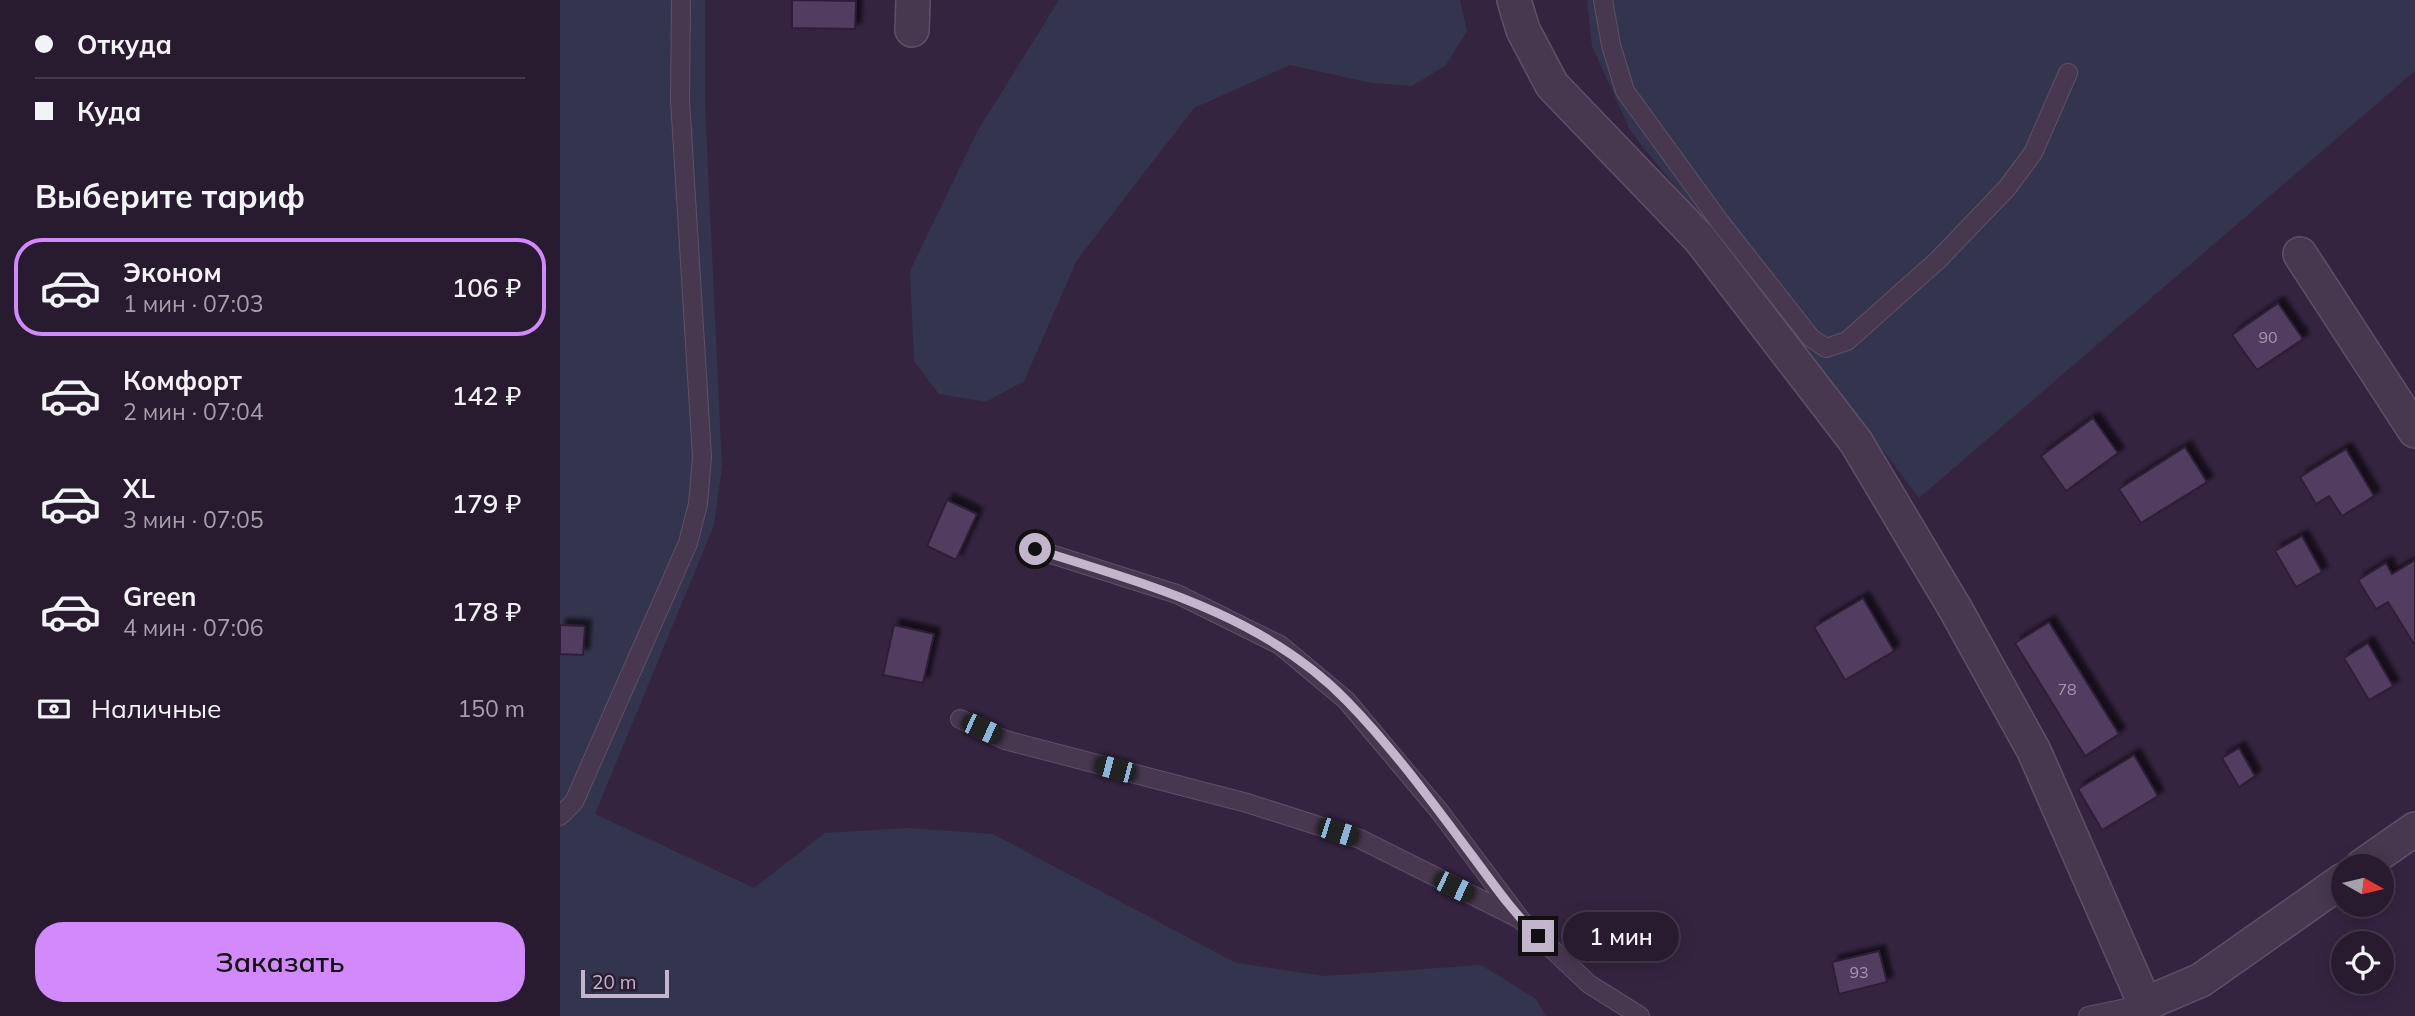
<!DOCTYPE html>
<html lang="ru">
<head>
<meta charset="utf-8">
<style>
	body { margin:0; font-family:Mulish,sans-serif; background:#302438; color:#f1f3f6; height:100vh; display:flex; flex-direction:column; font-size:26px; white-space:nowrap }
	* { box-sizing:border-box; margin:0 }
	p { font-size:23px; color:#a5a1ab }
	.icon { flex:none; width:38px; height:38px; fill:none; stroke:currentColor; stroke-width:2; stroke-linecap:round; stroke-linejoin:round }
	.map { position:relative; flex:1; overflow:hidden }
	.sheet { display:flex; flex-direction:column; background:#281b30; width:560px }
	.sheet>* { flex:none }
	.top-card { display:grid; align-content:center; height:154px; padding:0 35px; background:#281b30 }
	.needle { width:46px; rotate:98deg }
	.buttons { position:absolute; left:1771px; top:854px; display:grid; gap:14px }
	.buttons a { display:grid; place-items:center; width:63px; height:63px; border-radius:50%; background:#281b30; box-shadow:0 4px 18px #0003,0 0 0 2px #44394c; font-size:35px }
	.scale { position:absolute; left:21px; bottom:18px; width:88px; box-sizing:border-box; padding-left:7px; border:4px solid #c3b5cb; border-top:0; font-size:19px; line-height:24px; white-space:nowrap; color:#c3b5cb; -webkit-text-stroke:5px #2c1d35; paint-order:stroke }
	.end { position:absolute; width:32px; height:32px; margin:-16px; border:9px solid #c3b5cb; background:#111; box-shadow:0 0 0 4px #111 }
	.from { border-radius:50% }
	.bubble { position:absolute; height:49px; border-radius:24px; background:#281b30; box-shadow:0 4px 18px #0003,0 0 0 2px #44394c; font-size:23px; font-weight:600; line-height:49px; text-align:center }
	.car { position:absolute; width:21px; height:42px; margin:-21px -10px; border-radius:9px; box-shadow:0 0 5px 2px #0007; background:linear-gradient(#222 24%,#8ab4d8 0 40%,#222 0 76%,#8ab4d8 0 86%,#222 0) }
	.top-card b { display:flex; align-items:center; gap:24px; height:66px; font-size:26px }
	.top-card b+b { border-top:2px solid #44394c }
	.top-card i { width:18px; height:18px; background:#f1f3f6 }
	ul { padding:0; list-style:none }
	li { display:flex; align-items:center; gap:21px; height:98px; margin:0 14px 10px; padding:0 21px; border:4px solid transparent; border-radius:28px }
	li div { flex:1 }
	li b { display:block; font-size:26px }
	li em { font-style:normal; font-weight:600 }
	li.active { border-color:#d189fb }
	li>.icon { width:63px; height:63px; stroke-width:1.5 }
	h2 { padding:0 35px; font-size:32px; line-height:84px }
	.pay { display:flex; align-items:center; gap:18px; height:77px; padding:0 35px; font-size:26px }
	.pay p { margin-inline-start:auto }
	.cta { display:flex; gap:14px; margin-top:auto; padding:14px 35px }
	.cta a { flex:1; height:80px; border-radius:28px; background:#d189fb; color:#111; font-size:28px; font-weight:600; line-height:80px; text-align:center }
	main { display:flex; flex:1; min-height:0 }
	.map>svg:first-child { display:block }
	.green { fill:#33354e }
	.building { fill:#513e5e; stroke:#2e1f37; stroke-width:2; filter:url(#shadow) }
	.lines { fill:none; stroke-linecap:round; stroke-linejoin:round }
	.lane-casing { stroke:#5f5068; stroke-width:20 }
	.street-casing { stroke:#5f5068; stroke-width:36 }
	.lane { stroke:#473850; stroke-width:18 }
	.street { stroke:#473850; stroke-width:33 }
	.route { stroke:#c3b5cb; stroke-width:9 }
	.labels { text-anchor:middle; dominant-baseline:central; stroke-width:5; stroke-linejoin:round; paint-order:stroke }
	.number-label { font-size:16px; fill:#a697b0 }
</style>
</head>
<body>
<main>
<section class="sheet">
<div class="top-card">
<b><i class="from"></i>Откуда</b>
<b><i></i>Куда</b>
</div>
<h2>Выберите тариф</h2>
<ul>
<li class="active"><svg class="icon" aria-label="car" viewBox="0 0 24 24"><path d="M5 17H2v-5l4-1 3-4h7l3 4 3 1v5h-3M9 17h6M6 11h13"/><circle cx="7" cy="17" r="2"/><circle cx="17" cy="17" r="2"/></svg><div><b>Эконом</b><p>1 мин · 07:03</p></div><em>106 ₽</em></li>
<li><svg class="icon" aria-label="car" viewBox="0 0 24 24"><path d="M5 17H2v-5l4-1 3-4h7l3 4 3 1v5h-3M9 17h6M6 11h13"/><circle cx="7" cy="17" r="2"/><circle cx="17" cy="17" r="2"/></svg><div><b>Комфорт</b><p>2 мин · 07:04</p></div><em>142 ₽</em></li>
<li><svg class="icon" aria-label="car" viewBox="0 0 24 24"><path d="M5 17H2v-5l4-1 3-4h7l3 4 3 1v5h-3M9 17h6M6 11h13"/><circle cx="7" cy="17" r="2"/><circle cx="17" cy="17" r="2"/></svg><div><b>XL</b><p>3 мин · 07:05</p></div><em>179 ₽</em></li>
<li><svg class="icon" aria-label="car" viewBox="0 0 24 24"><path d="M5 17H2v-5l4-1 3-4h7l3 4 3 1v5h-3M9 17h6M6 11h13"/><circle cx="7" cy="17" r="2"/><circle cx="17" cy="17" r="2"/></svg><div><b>Green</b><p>4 мин · 07:06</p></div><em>178 ₽</em></li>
</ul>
<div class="pay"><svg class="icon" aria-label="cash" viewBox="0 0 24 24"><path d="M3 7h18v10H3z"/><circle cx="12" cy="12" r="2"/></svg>Наличные<p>150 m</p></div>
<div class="cta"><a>Заказать</a></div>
</section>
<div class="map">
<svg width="1855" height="1016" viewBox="0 0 1855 1016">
	<defs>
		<filter id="shadow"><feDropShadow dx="6" dy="-6" stdDeviation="2" flood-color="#0009"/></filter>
	</defs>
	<rect width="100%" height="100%" fill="#352440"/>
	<g class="green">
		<path d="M 0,0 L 145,0 L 145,105 L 162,466 L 154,525 L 35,814 L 194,888 L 265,833 L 348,828 L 433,834 L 676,963 L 765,976 L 921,965 L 976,999 L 986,1016 L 0,1016 Z"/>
		<path d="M 499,0 L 900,0 L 907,31 L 886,65 L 852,86 L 812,83 L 730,65 L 634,108 L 517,260 L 464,381 L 426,402 L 379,394 L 354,361 L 350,271 L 417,132 Z"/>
		<path d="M 1027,0 L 1855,0 L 1855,71 L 1359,498 L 1230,328 L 1071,132 L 1032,46 Z"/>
	</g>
	<g class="building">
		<path d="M 232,0 L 296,1 L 295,29 L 232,28 Z"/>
		<path d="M 1718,303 L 1743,339 L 1697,370 L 1672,335 Z"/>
		<path d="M 1533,418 L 1558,453 L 1506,491 L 1481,456 Z"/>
		<path d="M 1625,447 L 1647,482 L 1581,523 L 1559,489 Z"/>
		<path d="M 1786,449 L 1814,496 L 1782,516 L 1769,496 L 1756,504 L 1740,477 Z"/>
		<path d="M 387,500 L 417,514 L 396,560 L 367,546 Z"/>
		<path d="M 1742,536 L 1762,572 L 1736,587 L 1715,551 Z"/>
		<path d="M 1855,560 L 1855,644 L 1854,644 L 1828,602 L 1816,609 L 1798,580 L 1826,563 L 1832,574 Z"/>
		<path d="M 1303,598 L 1334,651 L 1285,680 L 1254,627 Z"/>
		<path d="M 1489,622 L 1559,734 L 1525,756 L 1455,643 Z"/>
		<path d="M 0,625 L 25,626 L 23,655 L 0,654 Z"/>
		<path d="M 334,625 L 374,634 L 363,683 L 323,675 Z"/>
		<path d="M 1808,643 L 1833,686 L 1809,700 L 1784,658 Z"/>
		<path d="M 1679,748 L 1695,776 L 1679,787 L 1662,758 Z"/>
		<path d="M 1574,755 L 1598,796 L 1542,830 L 1518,789 Z"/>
		<path d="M 1319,951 L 1327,982 L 1279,994 L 1272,962 Z"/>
	</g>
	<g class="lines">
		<defs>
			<g id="lane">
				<path d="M 1043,0 L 1051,45 L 1065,91 L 1160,222 L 1251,338 L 1266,348 L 1287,341 L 1378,260 L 1447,188 L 1473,153 L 1508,73"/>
				<path d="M 475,549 L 617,594 L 720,645 L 786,700 L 880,812 L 961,920 L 1029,984 L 1080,1016"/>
				<path d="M 400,719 L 445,740 L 687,803 L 800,839 L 958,918"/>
				<path d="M 0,816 L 14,802 L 128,543 L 138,504 L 142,457 L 120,100 L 121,0"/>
				<path d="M 1528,1016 L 1585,1004 L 1587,1009"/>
			</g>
			<g id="street">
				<path d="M 954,0 L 963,30 L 992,85 L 1140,239 L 1296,442 L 1396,610 L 1474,751 L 1585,1004 L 1641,980 L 1783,880"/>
				<path d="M 352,30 L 353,0"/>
				<path d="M 1740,254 L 1855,431"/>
				<path d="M 1802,866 L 1855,829"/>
			</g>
		</defs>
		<use href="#lane" class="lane-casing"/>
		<use href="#street" class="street-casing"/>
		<use href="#lane" class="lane"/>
		<use href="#street" class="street"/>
	</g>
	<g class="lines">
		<path class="route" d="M 475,549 C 585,584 704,615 787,701 C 831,746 870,799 908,850 C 930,879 951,911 978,936"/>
	</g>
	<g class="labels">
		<g class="number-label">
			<text x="1708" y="337">90</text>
			<text x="1507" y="689">78</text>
			<text x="1299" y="972">93</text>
		</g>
	</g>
</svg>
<div class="buttons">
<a><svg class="needle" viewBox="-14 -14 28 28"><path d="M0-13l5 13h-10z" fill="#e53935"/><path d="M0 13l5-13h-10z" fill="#a5a1ab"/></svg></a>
<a><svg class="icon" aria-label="locate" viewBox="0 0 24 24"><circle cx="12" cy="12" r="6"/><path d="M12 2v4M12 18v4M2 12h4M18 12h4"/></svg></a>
</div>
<div class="scale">20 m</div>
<i class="end from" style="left:475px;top:549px"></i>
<i class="end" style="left:978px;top:936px"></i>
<div class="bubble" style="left:1003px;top:912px;width:116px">1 мин</div>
<i class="car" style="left:422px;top:729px;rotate:115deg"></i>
<i class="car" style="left:555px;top:769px;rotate:285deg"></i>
<i class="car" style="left:778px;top:832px;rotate:108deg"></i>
<i class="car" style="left:894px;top:887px;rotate:116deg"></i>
</div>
</main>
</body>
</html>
